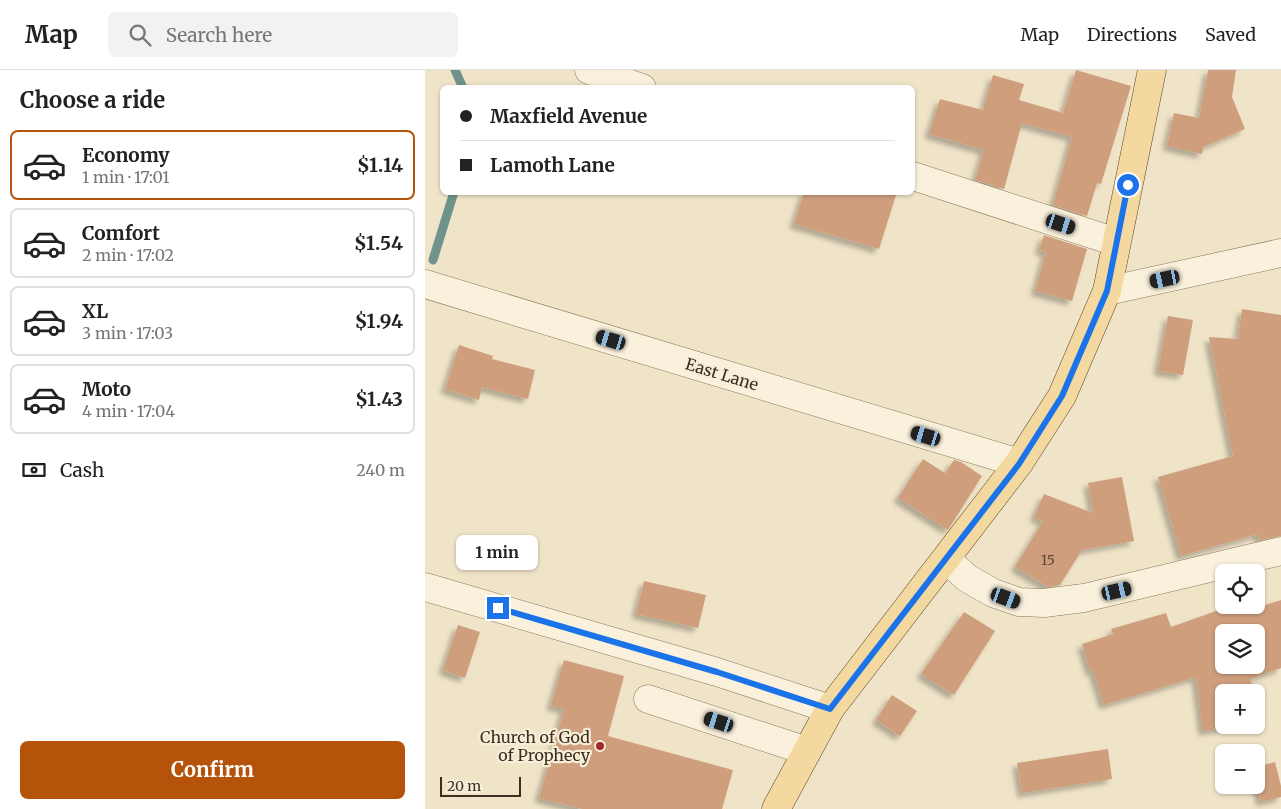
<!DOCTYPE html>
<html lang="en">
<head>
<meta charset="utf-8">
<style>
	body { margin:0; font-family:Merriweather,serif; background:#f2f2f2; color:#222; height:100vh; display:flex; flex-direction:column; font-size:19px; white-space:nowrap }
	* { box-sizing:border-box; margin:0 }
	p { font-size:16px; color:#767676 }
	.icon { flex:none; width:28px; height:28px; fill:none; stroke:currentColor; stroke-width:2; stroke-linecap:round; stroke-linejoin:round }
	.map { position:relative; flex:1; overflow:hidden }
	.sheet { display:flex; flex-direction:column; background:#fff; width:425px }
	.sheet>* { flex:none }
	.banner { position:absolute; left:15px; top:15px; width:475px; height:110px; border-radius:8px; box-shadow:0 1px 4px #0004; display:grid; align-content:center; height:110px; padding:0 20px; background:#fff }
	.buttons { position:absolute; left:790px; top:494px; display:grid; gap:10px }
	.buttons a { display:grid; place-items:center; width:50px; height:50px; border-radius:8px; background:#fff; box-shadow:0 1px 4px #0004; font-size:25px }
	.scale { position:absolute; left:15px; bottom:12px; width:81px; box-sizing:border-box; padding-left:5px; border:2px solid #3d2e20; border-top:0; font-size:14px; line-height:18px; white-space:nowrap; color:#3d2e20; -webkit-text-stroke:4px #f7eed8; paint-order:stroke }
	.end { position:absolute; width:22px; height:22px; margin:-11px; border:6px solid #1a73e8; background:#fff; box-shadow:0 0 0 2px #fff }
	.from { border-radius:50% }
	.bubble { position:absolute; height:35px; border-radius:8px; background:#fff; box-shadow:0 1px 4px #0004; font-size:16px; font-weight:700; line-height:35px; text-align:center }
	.car { position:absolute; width:15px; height:30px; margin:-15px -8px; border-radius:6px; box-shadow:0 0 4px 1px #0007; background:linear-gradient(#222 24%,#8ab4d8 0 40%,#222 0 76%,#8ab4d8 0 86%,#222 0) }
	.banner b { display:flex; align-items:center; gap:18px; height:48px; font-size:19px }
	.banner b+b { border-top:1px solid #e0e0e0 }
	.banner i { width:12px; height:12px; background:#222 }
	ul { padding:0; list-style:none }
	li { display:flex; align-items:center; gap:15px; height:70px; margin:0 10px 8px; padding:0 10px; border:2px solid #e0e0e0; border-radius:8px }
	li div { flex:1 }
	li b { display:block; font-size:19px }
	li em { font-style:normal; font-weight:700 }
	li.selected { border-color:#b45309 }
	li>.icon { width:45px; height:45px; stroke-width:1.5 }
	h2 { padding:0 20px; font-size:22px; line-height:60px }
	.pay { display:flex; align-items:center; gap:12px; height:55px; padding:0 20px; font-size:19px }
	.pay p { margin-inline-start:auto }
	.primary-button { display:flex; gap:10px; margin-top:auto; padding:10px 20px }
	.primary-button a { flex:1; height:58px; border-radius:8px; background:#b45309; color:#fff; font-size:20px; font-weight:700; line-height:58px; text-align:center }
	header { display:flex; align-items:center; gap:30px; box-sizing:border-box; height:70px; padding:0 25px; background:#fff; border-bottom:1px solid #e0e0e0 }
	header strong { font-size:24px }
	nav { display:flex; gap:28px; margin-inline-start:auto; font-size:18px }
	.search { width:350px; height:45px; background:#f2f2f2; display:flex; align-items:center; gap:12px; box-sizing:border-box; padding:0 18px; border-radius:8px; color:#767676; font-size:19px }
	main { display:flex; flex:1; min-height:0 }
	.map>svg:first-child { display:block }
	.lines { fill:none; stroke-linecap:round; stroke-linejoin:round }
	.stream { stroke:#6f938a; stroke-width:9 }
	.building { fill:#cf9f7d; fill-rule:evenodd; filter:url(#shadow) }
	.minor-casing { stroke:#8d765c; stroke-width:29 }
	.major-casing { stroke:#5b4430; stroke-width:29 }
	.minor { stroke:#faf1dc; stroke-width:28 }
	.major { stroke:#f3d9a0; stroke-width:28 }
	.route { stroke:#1a73e8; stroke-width:6 }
	.poi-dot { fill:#9e2a2b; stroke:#f7eed8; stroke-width:2 }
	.labels { text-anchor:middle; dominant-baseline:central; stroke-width:4.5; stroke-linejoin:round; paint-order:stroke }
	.number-label { font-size:14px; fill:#624a37 }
	.street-label { font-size:16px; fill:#3d2e20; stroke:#f7eed8 }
	.poi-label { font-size:16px; fill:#3d2e20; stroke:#f7eed8; text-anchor:end }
</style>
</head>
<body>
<header>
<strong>Map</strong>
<div class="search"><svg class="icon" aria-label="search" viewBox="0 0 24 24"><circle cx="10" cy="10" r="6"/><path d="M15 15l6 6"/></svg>Search here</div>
<nav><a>Map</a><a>Directions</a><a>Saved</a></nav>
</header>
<main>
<section class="sheet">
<h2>Choose a ride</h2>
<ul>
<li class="selected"><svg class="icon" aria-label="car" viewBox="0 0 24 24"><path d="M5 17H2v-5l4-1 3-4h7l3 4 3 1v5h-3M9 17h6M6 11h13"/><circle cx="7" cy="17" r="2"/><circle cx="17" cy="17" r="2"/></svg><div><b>Economy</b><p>1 min · 17:01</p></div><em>$1.14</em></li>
<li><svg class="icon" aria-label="car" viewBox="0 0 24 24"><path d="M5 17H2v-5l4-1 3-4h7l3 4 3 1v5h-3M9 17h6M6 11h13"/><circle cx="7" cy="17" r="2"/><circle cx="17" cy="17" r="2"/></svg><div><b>Comfort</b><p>2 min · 17:02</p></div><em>$1.54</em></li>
<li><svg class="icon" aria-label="car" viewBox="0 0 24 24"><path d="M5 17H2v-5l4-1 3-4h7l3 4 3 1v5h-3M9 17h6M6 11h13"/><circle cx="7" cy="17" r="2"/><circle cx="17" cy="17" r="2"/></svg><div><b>XL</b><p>3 min · 17:03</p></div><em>$1.94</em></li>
<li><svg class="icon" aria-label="car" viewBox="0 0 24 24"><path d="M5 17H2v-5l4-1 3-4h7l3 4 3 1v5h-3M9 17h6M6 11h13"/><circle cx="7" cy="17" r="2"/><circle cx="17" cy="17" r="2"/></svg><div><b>Moto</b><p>4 min · 17:04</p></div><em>$1.43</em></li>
</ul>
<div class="pay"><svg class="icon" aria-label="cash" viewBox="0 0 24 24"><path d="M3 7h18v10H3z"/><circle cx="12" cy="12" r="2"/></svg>Cash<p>240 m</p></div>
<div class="primary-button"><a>Confirm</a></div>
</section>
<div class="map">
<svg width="856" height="739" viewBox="0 0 856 739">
	<defs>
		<filter id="shadow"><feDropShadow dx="-4.5" dy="4.5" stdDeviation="2.5" flood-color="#0004"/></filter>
	</defs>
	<rect width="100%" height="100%" fill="#f0e4c8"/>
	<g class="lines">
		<g class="stream">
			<path d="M 30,0 L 38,18"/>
			<path d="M 8,190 L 29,122"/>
		</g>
	</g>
	<g class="building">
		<path d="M 651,0 L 706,16 L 676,114 L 672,113 L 662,146 L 628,135 L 647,67 L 597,53 L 579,119 L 550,110 L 559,80 L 504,64 L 515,29 L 558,40 L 568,5 L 599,14 L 594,30 L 638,43 Z"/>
		<path d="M 783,0 L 811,0 L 807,27 L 820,59 L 778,77 L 777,84 L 742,76 L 749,43 L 774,48 Z"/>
		<path d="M 379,122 L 472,122 L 454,179 L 369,154 Z"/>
		<path d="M 619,165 L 662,179 L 647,231 L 610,221 L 621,182 L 614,180 Z"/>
		<path d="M 817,239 L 856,245 L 856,466 L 834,470 L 833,464 L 756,486 L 733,407 L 808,386 L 784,267 L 813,269 Z"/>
		<path d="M 743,246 L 768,250 L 758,305 L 733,301 Z"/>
		<path d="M 34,275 L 68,286 L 67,289 L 110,300 L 103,329 L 57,317 L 54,330 L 20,319 Z"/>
		<path d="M 498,389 L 520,403 L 529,390 L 536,392 L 557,406 L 523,460 L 473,428 Z"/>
		<path d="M 697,407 L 709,471 L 657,480 L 635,515 L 623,517 L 590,497 L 618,451 L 609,447 L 619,424 L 668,443 L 663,413 Z"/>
		<path d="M 219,511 L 281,525 L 273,558 L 211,544 Z"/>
		<path d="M 833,526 L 837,536 L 856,530 L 856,598 L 825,609 L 830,622 L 799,622 L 799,658 L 778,661 L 771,607 L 679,635 L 668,600 L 665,601 L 657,574 L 688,564 L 686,559 L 741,543 L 746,557 L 808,535 L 831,535 L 831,527 ZM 799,562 L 831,562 L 831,595 L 799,595 Z"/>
		<path d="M 539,542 L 570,561 L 529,625 L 496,604 Z"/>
		<path d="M 33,555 L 55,562 L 40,608 L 18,600 Z"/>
		<path d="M 139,590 L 199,606 L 183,666 L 308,700 L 297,739 L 157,739 L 114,728 L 139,639 L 126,636 Z"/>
		<path d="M 467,625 L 492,641 L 475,666 L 451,650 Z"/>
		<path d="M 683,679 L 687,709 L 597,723 L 592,693 Z"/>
		<path d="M 850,692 L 856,716 L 856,727 L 836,732 L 831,711 L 831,697 Z"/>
	</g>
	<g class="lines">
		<defs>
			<g id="minor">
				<path d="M 164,0 L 217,18"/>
				<path d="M 488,106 L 691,172"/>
				<path d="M 0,214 L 594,393"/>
				<path d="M 682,221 L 856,183"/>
				<path d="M 521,489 L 542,508 L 568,523 L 594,532 L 619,533 L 659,528 L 856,481"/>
				<path d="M 0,517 L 292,602 L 405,639"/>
				<path d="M 223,629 L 382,681"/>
			</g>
			<path id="major" d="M 351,739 L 405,639 L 594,393 L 637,326 L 682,221 L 727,0"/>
		</defs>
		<use href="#minor" class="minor-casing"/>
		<use href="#major" class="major-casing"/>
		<use href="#minor" class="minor"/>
		<use href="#major" class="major"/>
	</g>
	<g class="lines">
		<path class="route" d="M 73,538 L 292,602 L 405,639 L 594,394 L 637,326 L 682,221 L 703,115"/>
	</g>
	<circle class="poi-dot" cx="175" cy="676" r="5"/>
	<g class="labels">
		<g class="number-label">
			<text x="623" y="490">15</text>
		</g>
		<g class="street-label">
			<text transform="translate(297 304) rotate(17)">East Lane</text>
		</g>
		<g class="poi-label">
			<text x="165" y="667">Church of God<tspan x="165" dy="18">of Prophecy</tspan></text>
		</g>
	</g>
</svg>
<div class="buttons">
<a><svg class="icon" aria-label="locate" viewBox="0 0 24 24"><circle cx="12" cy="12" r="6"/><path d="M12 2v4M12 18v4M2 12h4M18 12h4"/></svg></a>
<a><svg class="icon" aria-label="layers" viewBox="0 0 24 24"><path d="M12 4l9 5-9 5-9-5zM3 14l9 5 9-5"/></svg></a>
<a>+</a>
<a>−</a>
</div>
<div class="scale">20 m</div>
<i class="end from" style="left:703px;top:115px"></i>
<i class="end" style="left:73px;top:538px"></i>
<div class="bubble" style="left:31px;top:465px;width:82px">1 min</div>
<i class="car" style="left:636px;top:154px;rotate:108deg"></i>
<i class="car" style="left:740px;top:209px;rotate:258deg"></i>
<i class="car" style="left:186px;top:270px;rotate:287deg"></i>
<i class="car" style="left:501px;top:366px;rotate:287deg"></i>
<i class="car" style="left:692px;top:521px;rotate:77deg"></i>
<i class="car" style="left:581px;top:528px;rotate:110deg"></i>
<i class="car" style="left:294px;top:652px;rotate:288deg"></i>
<div class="banner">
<b><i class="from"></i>Maxfield Avenue</b>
<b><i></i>Lamoth Lane</b>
</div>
</div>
</main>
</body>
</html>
